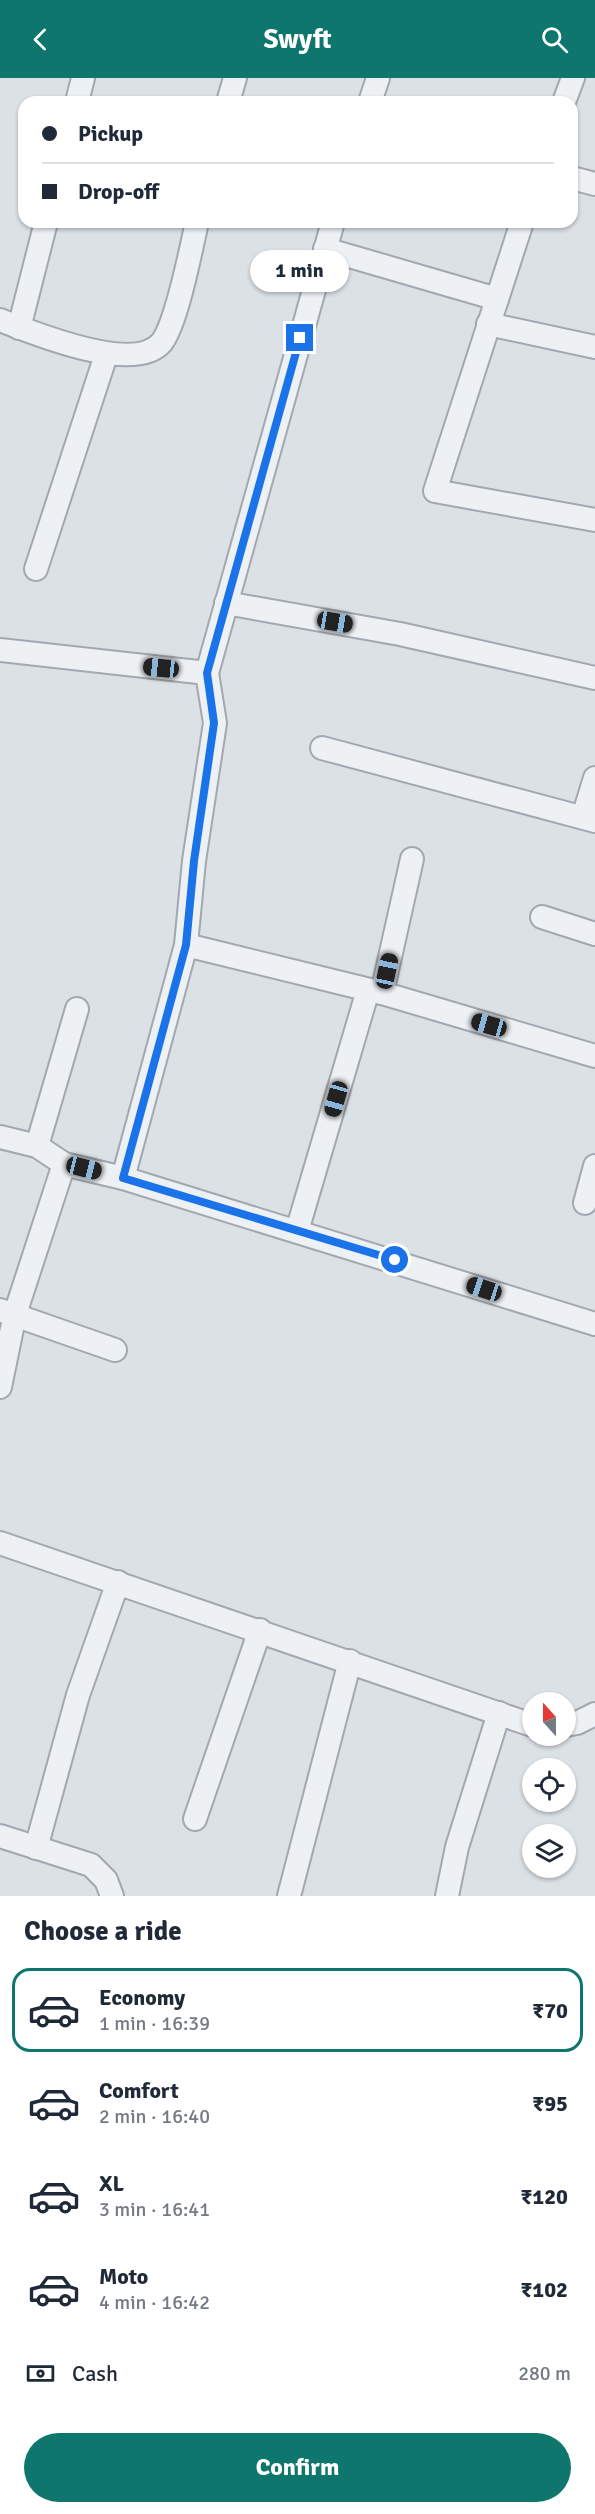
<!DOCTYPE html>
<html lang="en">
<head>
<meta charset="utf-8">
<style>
	body { margin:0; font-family:Signika,sans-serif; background:#f2f2f3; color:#1f2937; height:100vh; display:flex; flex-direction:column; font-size:22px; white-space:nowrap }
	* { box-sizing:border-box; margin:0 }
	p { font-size:20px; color:#747a83 }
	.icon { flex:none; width:33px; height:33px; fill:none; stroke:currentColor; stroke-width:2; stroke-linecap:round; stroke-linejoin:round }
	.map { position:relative; height:1818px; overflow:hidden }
	.drawer { display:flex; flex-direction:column; background:#fff; flex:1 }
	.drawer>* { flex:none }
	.hud { position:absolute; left:18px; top:18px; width:560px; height:132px; border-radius:18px; box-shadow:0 2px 4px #0004; display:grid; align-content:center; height:132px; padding:0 24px; background:#fff }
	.needle { width:39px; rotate:339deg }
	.buttons { position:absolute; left:522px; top:1614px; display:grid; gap:12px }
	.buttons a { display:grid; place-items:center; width:54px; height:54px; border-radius:50%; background:#fff; box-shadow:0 2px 4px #0004; font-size:30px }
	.end { position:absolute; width:27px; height:27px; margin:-14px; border:8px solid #1a73e8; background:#fff; box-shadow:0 0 0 3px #fff }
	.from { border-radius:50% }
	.bubble { position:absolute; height:42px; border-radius:21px; background:#fff; box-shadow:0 2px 4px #0004; font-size:20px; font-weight:800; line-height:42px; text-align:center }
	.car { position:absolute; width:18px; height:36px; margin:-18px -9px; border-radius:8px; box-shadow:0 0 4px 2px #0007; background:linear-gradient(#222 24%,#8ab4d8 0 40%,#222 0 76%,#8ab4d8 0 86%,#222 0) }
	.hud b { display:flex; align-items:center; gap:21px; height:57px; font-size:22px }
	.hud b+b { border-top:2px solid #e0e1e3 }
	.hud i { width:15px; height:15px; background:#1f2937 }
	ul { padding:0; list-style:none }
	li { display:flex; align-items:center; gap:18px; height:84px; margin:0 12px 9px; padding:0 12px; border:3px solid transparent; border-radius:18px }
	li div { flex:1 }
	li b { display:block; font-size:22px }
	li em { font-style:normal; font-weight:800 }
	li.selected { border-color:#0f766e }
	li>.icon { width:54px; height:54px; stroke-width:1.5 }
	h2 { padding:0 24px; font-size:27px; line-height:72px }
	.pay { display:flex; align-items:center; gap:15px; height:66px; padding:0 24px; font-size:22px }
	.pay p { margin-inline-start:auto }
	.cta { display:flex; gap:12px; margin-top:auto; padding:12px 24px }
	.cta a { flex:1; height:69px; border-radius:36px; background:#0f766e; color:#fff; font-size:24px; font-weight:800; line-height:69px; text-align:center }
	header { display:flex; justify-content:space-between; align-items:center; height:78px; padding:0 24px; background:#0f766e; color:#fff; font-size:27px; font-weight:800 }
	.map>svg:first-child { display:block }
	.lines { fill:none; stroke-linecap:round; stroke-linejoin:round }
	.street-casing { stroke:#a2a8b0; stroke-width:26 }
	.street { stroke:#eef1f4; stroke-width:22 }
	.route { stroke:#1a73e8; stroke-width:8 }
</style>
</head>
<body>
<header><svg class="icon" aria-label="back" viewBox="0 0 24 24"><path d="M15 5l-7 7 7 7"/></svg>Swyft<svg class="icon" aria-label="search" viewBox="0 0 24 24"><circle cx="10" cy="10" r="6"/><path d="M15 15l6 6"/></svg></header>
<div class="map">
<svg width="595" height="1818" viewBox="0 0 595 1818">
	<rect width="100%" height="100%" fill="#dce1e6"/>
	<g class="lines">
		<defs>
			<g id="street">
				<path d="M 77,24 L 83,0"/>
				<path d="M 228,24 L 235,0"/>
				<path d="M 370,24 L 378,0"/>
				<path d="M 564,24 L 573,0"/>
				<path d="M 572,100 L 595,106"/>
				<path d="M 522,144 L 435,413 L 595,442"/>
				<path d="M 325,171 L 497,221"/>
				<path d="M 0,242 C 33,255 135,297 162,264 C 177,244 191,171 197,144"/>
				<path d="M 488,246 L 595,269"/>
				<path d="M 19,250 L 46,144"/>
				<path d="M 36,491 L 106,277"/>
				<path d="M 226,525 L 400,556 L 595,600"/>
				<path d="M 0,572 L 207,595 L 333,144"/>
				<path d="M 322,670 L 595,743"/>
				<path d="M 583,739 L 595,700"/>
				<path d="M 542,839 L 595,856"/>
				<path d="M 186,867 L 194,783 L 215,645 L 207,595"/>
				<path d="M 382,915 L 412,781"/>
				<path d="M 0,1059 L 37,1068 L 64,1086 L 123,1100 L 595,1246"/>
				<path d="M 37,1068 L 77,931"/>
				<path d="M 123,1100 L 186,867 L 382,915 L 595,978"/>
				<path d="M 585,1125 L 595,1088"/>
				<path d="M 297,1153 L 368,912"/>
				<path d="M 0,1232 L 115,1272"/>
				<path d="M 0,1309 L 15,1236 L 64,1086"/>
				<path d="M 0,1465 L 532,1647"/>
				<path d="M 566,1647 L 577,1645 L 595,1636"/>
				<path d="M 195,1741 L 260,1552"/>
				<path d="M 0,1758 L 91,1787 L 106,1802 L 112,1818"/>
				<path d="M 36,1770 L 78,1617 L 118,1504"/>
				<path d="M 289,1818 L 350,1583"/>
				<path d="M 447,1818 L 457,1769 L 499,1635"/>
			</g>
		</defs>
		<use href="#street" class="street-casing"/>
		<use href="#street" class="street"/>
	</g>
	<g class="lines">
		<path class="route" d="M 300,260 L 207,595 L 214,645 L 194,783 L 186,867 L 123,1100 L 395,1182"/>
	</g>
</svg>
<div class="buttons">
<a><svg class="needle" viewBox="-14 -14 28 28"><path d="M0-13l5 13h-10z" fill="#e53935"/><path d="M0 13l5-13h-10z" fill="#747a83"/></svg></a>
<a><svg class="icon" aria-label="locate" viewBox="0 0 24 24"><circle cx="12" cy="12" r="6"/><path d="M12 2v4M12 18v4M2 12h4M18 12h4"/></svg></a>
<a><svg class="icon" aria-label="layers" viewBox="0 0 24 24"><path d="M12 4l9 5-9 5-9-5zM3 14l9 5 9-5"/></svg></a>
</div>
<i class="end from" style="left:395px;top:1182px"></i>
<i class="end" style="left:300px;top:260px"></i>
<div class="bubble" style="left:250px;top:172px;width:99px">1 min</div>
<i class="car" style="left:335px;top:544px;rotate:100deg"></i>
<i class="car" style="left:161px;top:590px;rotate:276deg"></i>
<i class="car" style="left:387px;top:893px;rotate:12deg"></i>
<i class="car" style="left:489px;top:947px;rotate:286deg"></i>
<i class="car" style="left:336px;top:1021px;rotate:196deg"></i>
<i class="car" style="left:84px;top:1090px;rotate:104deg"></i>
<i class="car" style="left:484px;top:1211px;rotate:288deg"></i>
<div class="hud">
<b><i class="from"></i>Pickup</b>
<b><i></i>Drop-off</b>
</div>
</div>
<section class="drawer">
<h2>Choose a ride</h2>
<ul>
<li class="selected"><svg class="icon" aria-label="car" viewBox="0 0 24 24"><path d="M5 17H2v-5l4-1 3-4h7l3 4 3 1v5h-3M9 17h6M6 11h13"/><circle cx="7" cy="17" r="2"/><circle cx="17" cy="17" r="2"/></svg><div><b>Economy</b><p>1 min · 16:39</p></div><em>₹70</em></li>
<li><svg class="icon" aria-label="car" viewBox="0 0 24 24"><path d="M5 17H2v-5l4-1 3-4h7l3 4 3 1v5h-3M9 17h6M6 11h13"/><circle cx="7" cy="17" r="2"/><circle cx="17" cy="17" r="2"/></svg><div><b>Comfort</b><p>2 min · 16:40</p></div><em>₹95</em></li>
<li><svg class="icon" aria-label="car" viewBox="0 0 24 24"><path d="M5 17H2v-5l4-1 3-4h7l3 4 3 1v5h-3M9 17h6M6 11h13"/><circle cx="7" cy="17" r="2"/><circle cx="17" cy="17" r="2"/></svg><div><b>XL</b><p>3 min · 16:41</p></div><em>₹120</em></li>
<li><svg class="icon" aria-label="car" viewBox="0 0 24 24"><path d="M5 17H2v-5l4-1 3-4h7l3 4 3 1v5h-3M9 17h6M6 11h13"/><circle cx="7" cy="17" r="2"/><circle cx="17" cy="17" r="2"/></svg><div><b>Moto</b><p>4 min · 16:42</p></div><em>₹102</em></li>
</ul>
<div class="pay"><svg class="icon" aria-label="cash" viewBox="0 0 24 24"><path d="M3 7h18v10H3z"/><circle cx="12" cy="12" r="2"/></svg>Cash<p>280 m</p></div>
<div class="cta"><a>Confirm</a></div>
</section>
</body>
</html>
